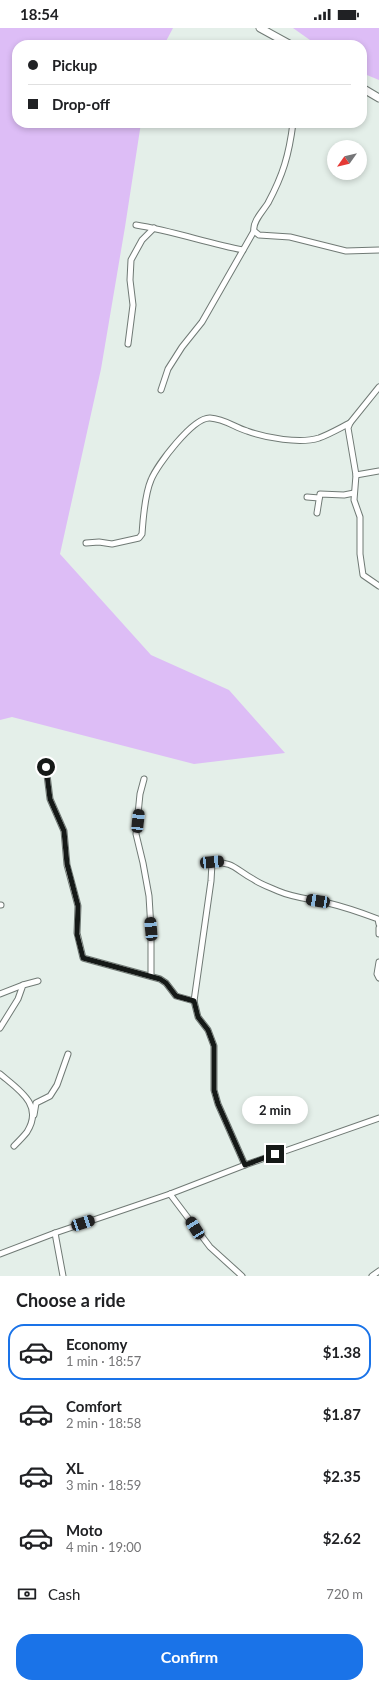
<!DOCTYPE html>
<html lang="en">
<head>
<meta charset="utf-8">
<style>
	body { margin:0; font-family:Lato,sans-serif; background:#f2f2f2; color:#202124; height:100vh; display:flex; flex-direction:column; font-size:15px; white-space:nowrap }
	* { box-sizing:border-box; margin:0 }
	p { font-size:13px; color:#757577 }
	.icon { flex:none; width:22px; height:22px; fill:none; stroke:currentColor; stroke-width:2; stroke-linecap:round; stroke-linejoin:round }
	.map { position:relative; height:1248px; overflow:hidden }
	.sheet { display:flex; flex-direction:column; background:#fff; flex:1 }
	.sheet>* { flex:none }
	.guide { position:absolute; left:12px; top:12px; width:355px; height:88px; border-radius:16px; box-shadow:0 2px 6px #0003; display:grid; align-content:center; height:88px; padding:0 16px; background:#fff }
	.needle { width:26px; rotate:236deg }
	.buttons { position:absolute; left:327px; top:112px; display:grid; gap:8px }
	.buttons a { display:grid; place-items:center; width:40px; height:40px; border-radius:50%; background:#fff; box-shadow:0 2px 6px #0003; font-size:20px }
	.end { position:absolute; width:18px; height:18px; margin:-9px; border:5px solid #151917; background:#fff; box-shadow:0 0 0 2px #fff }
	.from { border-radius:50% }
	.bubble { position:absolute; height:28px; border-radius:14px; background:#fff; box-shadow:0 2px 6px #0003; font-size:13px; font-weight:700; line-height:28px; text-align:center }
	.car { position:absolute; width:12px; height:24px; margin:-12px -6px; border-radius:5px; box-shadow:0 0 3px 1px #0007; background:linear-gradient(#222 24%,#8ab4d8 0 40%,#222 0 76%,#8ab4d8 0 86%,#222 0) }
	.guide b { display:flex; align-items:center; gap:14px; height:38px; font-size:15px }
	.guide b+b { border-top:1px solid #e0e0e0 }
	.guide i { width:10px; height:10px; background:#202124 }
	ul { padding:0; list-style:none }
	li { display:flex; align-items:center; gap:12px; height:56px; margin:0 8px 6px; padding:0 8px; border:2px solid transparent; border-radius:16px }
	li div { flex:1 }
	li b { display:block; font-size:15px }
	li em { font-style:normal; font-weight:700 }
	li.current { border-color:#1a73e8 }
	li>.icon { width:36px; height:36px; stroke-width:1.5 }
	h2 { padding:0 16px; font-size:18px; line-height:48px }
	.pay { display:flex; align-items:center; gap:10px; height:44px; padding:0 16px; font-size:15px }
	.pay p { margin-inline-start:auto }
	.button { display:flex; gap:8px; margin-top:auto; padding:8px 16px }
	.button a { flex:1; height:46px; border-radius:16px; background:#1a73e8; color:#fff; font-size:16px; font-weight:700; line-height:46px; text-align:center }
	.status { display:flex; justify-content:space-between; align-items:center; height:28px; padding:0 20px; background:#fff; direction:ltr }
	.status svg { height:11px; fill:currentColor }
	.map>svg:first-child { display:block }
	.green { fill:#ddbdf6 }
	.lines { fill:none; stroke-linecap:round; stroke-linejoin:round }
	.minor-casing { stroke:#707a75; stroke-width:7 }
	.highway-casing { stroke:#707a75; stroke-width:9 }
	.minor { stroke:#fff; stroke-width:5 }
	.highway { stroke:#fff; stroke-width:7 }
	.route { stroke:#151917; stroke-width:5 }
</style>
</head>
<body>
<div class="status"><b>18:54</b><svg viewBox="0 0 49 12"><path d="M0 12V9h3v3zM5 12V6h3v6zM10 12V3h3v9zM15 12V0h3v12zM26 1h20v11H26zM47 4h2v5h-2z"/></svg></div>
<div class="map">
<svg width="379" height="1248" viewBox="0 0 379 1248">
	<rect width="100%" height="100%" fill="#e4efe9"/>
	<g class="green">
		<path d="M 0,0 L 173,0 L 164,17 L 17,17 L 17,95 L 141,95 L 125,199 L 101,341 L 60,526 L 151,627 L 229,662 L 285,725 L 194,736 L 12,689 L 0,692 Z"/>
		<path d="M 293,0 L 379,0 L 379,52 L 362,45 L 362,17 L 317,17 Z"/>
	</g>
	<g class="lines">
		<defs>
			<g id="minor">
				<path d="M 293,95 C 289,127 283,147 268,175 C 263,183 252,194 254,203 L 259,207 L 290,209 L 346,223 L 379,222"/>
				<path d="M 136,197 C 173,203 207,215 243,222"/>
				<path d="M 128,316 L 133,277 L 130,252 L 131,232 L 142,212 L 154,200"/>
				<path d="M 379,359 L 350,395 L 348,400 L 356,447 L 354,472 L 360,489 L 360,526 L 363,547 L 379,558"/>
				<path d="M 161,362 L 168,341 L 182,319 L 202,294 L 254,203"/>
				<path d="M 356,447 L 379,443"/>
				<path d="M 307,469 L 319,470"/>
				<path d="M 317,485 L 320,466 L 344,467 L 354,465"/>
				<path d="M 86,515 L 99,514 L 112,516 L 139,510 L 142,506 C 143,491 145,466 151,452 C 157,437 193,389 210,390 C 225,391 234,399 247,403 C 266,410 300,416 319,410 C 330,406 340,400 350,395"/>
				<path d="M 46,739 L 50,771 L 64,803 L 67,837 L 78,878 L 77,905 L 83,930 L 160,951 L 166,955 L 176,968 L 194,973 L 198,989 L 208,1002 L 214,1018 L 214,1062 L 218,1076 L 245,1137"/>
				<path d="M 144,751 L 140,766 L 136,806 L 143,835 L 149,868 L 151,901 L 151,948"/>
				<path d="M 0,877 L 1,877"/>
				<path d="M 379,900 L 379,906"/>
				<path d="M 379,934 L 377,946 L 379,950"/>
				<path d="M 0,966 L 23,957"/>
				<path d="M 194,973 L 211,853 L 212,835 C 233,833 236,842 253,851 C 260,856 269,859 278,863 C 294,870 311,871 328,875 C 345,879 362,885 378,891 L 379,896"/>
				<path d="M 0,1000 L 18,971 L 23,957 L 38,953"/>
				<path d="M 0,1046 C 19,1062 44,1077 27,1104 C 23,1109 18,1114 14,1118"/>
				<path d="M 34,1087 L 36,1075 L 50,1068 L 57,1057 L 68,1026"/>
				<path d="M 170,1166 L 210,1219 L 242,1248"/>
				<path d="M 55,1205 L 63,1248"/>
				<path d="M 0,1226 L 55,1205 L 170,1166 L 245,1137 L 379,1090"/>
				<path d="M 372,1248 L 379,1243"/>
			</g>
			<g id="highway">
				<path d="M 260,0 L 291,17"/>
				<path d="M 362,60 L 379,70"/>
			</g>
		</defs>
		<use href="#minor" class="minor-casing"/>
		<use href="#highway" class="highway-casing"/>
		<use href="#minor" class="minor"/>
		<use href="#highway" class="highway"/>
	</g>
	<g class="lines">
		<path class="route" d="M 46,739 L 50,771 L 64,803 L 67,836 L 78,878 L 77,906 L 83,930 L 160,951 L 166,955 L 176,968 L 194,973 L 198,989 L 208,1002 L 214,1018 L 214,1062 L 218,1076 L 245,1137 L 275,1126"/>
	</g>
</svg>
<div class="buttons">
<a><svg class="needle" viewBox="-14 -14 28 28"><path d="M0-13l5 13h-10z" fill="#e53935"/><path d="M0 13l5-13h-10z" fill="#757577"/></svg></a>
</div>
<i class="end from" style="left:46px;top:739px"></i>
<i class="end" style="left:275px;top:1126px"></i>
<div class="bubble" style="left:242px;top:1068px;width:66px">2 min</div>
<i class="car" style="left:138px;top:793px;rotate:6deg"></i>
<i class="car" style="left:212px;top:834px;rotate:85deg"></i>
<i class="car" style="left:318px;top:873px;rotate:279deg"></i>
<i class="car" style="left:151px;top:901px;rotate:355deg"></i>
<i class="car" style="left:83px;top:1195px;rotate:72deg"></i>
<i class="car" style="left:195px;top:1200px;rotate:328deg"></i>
<div class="guide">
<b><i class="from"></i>Pickup</b>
<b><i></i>Drop-off</b>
</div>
</div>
<section class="sheet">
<h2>Choose a ride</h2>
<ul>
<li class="current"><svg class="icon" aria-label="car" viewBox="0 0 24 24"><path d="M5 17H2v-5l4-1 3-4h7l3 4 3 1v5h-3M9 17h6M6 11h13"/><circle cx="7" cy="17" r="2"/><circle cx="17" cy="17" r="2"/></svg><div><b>Economy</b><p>1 min · 18:57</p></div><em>$1.38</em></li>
<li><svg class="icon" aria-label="car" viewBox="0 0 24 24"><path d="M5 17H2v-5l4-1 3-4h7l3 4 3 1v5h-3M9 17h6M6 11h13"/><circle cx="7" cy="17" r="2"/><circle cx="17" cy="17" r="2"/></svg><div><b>Comfort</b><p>2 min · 18:58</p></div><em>$1.87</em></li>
<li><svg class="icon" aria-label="car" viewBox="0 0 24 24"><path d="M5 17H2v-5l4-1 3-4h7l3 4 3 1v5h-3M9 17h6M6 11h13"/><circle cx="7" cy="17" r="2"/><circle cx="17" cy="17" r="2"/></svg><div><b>XL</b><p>3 min · 18:59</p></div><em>$2.35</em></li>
<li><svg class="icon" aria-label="car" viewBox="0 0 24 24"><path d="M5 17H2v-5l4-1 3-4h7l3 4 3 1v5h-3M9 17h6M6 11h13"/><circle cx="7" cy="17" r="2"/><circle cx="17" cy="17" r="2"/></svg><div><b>Moto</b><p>4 min · 19:00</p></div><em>$2.62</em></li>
</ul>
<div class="pay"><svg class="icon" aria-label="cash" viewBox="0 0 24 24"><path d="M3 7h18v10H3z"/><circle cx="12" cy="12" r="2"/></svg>Cash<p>720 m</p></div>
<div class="button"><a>Confirm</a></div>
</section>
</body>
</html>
